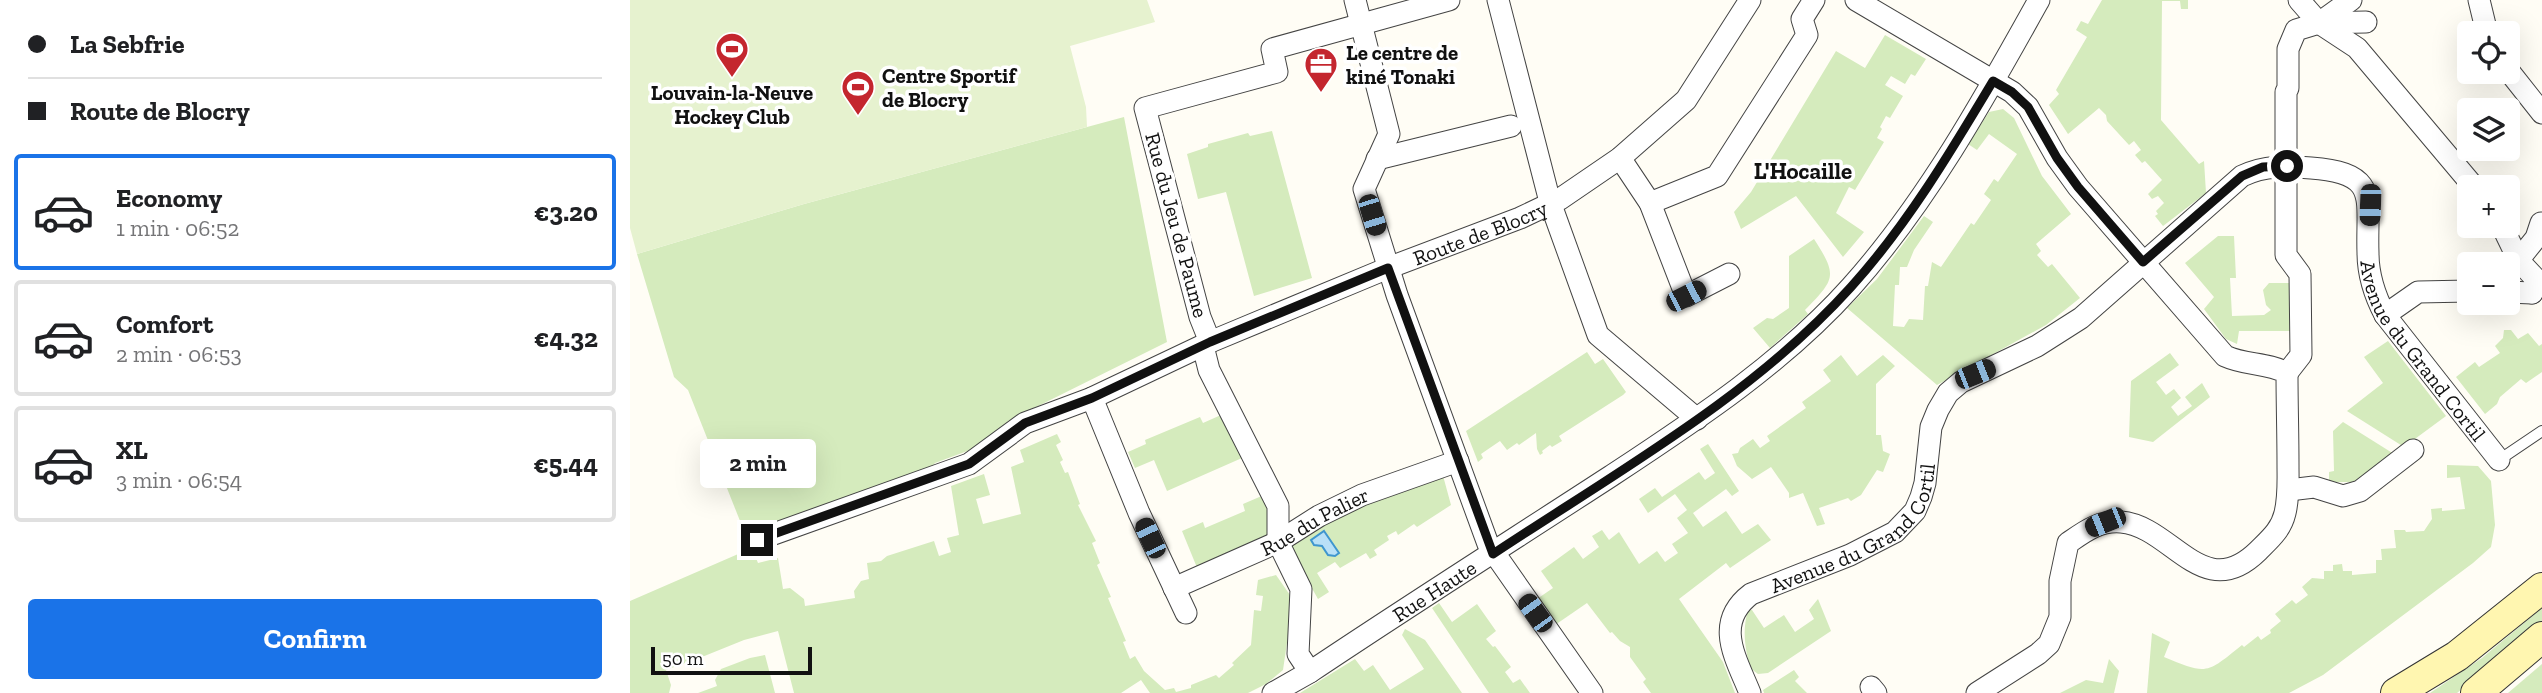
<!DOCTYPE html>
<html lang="en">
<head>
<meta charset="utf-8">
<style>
	body { margin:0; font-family:"Zilla Slab",serif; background:#f6f6f6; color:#202124; height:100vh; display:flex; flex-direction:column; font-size:26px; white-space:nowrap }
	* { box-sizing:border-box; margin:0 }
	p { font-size:23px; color:#757577 }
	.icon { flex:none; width:38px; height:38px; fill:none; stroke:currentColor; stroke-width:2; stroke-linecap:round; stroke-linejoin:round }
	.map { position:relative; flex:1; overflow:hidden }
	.drawer { display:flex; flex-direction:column; background:#fff; width:630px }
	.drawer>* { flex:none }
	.hud { display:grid; align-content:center; height:154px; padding:0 28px; background:#fff }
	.buttons { position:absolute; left:1827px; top:21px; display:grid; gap:14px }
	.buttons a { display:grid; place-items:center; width:63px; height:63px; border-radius:7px; background:#fff; box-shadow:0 7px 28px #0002; font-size:35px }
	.scale { position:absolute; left:21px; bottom:18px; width:161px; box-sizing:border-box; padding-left:7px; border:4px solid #111; border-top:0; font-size:19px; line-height:24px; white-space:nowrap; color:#111; -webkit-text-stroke:5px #fff; paint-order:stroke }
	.end { position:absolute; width:32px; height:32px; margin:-16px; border:9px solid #111; background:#fff; box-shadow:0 0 0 4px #fff }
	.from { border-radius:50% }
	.bubble { position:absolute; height:49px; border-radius:7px; background:#fff; box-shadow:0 7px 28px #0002; font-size:23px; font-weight:700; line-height:49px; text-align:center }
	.car { position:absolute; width:21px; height:42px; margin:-21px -10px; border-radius:9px; box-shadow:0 0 5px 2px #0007; background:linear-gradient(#222 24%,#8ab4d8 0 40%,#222 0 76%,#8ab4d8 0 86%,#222 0) }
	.hud b { display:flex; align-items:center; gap:24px; height:66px; font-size:26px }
	.hud b+b { border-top:2px solid #e0e0e0 }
	.hud i { width:18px; height:18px; background:#202124 }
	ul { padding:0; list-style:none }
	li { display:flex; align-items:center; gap:21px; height:116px; margin:0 14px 10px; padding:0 14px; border:4px solid #e0e0e0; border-radius:7px }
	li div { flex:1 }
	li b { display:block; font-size:26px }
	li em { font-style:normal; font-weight:700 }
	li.selected { border-color:#1a73e8 }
	li>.icon { width:63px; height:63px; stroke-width:1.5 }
	.cta { display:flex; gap:14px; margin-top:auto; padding:14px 28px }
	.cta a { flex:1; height:80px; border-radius:7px; background:#1a73e8; color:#fff; font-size:28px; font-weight:700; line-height:80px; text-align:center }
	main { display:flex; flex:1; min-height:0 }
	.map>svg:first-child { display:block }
	.green { fill:#d5ebbd }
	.pitch { fill:#e6f2cf }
	.water { fill:#b9e0f7; stroke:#3f96cf; stroke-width:2 }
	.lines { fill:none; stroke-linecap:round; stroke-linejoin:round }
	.lane-casing { stroke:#444; stroke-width:12 }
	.street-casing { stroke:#444; stroke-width:23 }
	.secondary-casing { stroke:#333; stroke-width:32 }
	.lane { stroke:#fff; stroke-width:10 }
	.street { stroke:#fff; stroke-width:21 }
	.secondary { stroke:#fff6b0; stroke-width:30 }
	.route { stroke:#111; stroke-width:9 }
	.labels { text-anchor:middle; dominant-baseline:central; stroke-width:7; stroke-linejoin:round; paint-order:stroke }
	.poi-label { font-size:21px; font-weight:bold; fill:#111; stroke:#fff; text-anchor:start }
	.street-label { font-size:21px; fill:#111; stroke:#fff }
	.neighbourhood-label { font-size:23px; font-weight:bold; fill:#111; stroke:#fff }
</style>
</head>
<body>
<main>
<section class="drawer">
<div class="hud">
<b><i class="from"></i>La Sebfrie</b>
<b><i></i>Route de Blocry</b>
</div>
<ul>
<li class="selected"><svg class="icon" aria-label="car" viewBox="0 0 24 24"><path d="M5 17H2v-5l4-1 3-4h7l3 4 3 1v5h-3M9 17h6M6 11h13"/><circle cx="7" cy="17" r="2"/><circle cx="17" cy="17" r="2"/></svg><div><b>Economy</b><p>1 min · 06:52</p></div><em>€3.20</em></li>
<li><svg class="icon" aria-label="car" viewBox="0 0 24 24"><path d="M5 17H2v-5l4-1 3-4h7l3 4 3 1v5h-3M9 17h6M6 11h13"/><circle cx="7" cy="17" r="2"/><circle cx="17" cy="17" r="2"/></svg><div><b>Comfort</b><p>2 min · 06:53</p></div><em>€4.32</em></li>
<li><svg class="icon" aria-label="car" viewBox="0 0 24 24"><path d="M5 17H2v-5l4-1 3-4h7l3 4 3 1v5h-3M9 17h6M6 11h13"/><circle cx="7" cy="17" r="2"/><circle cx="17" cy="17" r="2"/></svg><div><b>XL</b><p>3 min · 06:54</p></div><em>€5.44</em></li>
</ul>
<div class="cta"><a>Confirm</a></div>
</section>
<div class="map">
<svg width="1912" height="693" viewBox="0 0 1912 693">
	<rect width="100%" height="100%" fill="#fffdf5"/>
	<g class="green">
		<path d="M 1472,0 L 1558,0 L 1558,9 L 1551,9 L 1550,1 L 1532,1 L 1531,120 L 1569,164 L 1574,161 L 1576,193 L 1533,226 L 1525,216 L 1528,214 L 1526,211 L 1534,203 L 1528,196 L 1522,199 L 1518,194 L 1532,180 L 1515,161 L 1512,163 L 1505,155 L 1511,150 L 1504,141 L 1499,145 L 1477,121 L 1476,115 L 1469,108 L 1438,134 L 1419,105 L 1429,94 L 1426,90 L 1457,37 L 1446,30 L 1451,21 L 1458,24 Z"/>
		<path d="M 1255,35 L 1296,59 L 1285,76 L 1281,74 L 1275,84 L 1261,76 L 1255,85 L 1273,96 L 1260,118 L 1256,116 L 1250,127 L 1252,129 L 1247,138 L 1254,142 L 1225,190 L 1219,187 L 1206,213 L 1234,232 L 1213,257 L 1166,196 L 1111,229 L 1104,212 L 1121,192 L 1206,51 L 1235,68 Z"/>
		<path d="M 1373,109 L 1384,118 L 1412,176 L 1441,214 L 1406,244 L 1411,251 L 1407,255 L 1418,267 L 1422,264 L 1450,298 L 1416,325 L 1307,385 L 1217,308 L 1247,279 L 1294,216 L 1303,222 L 1284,250 L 1277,267 L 1270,267 L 1269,285 L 1265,285 L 1263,326 L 1274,327 L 1279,319 L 1293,320 L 1295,286 L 1298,286 L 1302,262 L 1311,267 L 1341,223 L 1344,225 L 1361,200 L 1354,194 L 1364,179 L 1368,182 L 1387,154 L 1359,134 L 1347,150 L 1338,144 L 1359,112 Z"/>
		<path d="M 494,117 L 537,342 L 378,421 L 359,443 L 305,463 L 299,470 L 116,536 L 58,390 L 44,377 L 7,254 L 174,204 Z"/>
		<path d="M 642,131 L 682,278 L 624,296 L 596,192 L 568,199 L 557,154 L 578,147 L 578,144 L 618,133 L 620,136 Z"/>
		<path d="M 1588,236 L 1604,236 L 1606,278 L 1600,278 L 1602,316 L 1634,315 L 1641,310 L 1636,305 L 1633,290 L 1639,283 L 1663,283 L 1664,331 L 1609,331 L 1607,344 L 1596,339 L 1574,309 L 1584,297 L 1555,263 Z"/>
		<path d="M 1184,239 C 1208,276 1205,279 1175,310 L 1178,314 L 1140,348 L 1123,328 L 1137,318 L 1143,319 L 1159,308 L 1159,256 Z"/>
		<path d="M 1874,330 L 1881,330 L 1888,339 L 1898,333 L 1909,346 L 1912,344 L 1912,372 L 1896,383 L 1891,379 L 1870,397 L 1867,404 L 1855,414 L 1826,377 L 1845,362 L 1849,367 L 1870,353 L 1865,346 L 1873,338 Z"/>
		<path d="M 1758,341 L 1816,416 L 1774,447 L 1717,411 L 1753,383 L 1734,357 Z"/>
		<path d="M 957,352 L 965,364 L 973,359 L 996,392 L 993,395 L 929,436 L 932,441 L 922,447 L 920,445 L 912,451 L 913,453 L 910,455 L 907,449 L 906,433 L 889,445 L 887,443 L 877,450 L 870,441 L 851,454 L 853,458 L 848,462 L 836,431 Z"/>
		<path d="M 1540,353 L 1549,365 L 1526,382 L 1536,395 L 1544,389 L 1551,398 L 1541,407 L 1548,416 L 1562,406 L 1555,397 L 1572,383 L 1580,397 L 1523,442 L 1499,437 L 1501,381 Z"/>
		<path d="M 1211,355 L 1227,376 L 1253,355 L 1265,366 L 1246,384 L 1246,435 L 1251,435 L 1253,451 L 1260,454 L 1253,472 L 1247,470 L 1231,495 L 1221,501 L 1218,498 L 1189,508 L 1195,524 L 1187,526 L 1173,493 L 1159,498 L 1159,493 L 1141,467 L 1122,479 L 1107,466 L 1102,454 L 1108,453 L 1110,448 L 1123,439 L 1130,448 L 1140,441 L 1137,436 L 1176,408 L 1172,402 L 1201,381 L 1193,370 Z"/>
		<path d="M 591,415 L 612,458 L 537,491 L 524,460 L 505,468 L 498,452 L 516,444 L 515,440 L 570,417 L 573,423 Z"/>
		<path d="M 1713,422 L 1764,454 L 1730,482 L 1699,482 L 1699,472 L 1704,471 L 1703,431 Z"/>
		<path d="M 427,434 L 431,442 L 426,445 L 433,460 L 430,462 L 435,473 L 438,472 L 450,504 L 448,505 L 466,541 L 462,543 L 470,563 L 467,565 L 481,597 L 478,598 L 496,641 L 493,642 L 500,659 L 505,656 L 514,671 L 535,690 L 544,688 L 546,692 L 561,688 L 561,685 L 586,675 L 589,678 L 604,665 L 602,663 L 621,645 L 624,610 L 631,611 L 633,596 L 626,595 L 628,580 L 646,575 L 660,595 L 660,622 L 653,670 L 636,684 L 618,693 L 520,693 L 511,680 L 491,693 L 164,693 L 148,631 L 114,640 L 67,659 L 67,663 L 57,666 L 55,663 L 36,670 L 41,685 L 39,693 L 0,693 L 0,601 L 122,548 L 128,563 L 148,558 L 153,589 L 160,588 L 174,599 L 175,606 L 225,598 L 224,591 L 231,581 L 239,579 L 237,563 L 251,561 L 257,556 L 304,541 L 309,556 L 321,552 L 317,538 L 329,535 L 321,486 L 354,474 L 360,495 L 346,499 L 353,524 L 391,514 L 381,467 L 394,462 L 390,450 Z"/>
		<path d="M 1078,444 L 1109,491 L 1102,496 L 1096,489 L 1063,513 L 1073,527 L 1096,511 L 1112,534 L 1128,524 L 1141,540 L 1100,568 L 1096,563 L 1049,599 L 1093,662 L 1105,693 L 1021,693 L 1013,682 L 1016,679 L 1000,657 L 1000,647 L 990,641 L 982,632 L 980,633 L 957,603 L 925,625 L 907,599 L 923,588 L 911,571 L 944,547 L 953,559 L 969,547 L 962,536 L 972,530 L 979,540 L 989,532 L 1009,564 L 1027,551 L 1035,562 L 1048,553 L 1042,544 L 1058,533 L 1047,518 L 1057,510 L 1045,494 L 1018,513 L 1009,499 L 1025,488 L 1032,497 L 1069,472 L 1075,480 L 1085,473 L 1070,449 Z"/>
		<path d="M 1817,465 L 1848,466 L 1861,481 L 1865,525 L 1861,547 L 1843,563 L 1693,675 L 1659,693 L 1517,693 L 1522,633 L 1540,642 L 1534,657 C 1578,675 1576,674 1612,645 L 1614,647 L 1628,636 L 1631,640 L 1641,633 L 1640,630 L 1651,621 L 1645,614 L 1662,600 L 1666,604 L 1678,595 L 1672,587 L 1682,578 L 1694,579 L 1694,571 L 1703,571 L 1703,565 L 1712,564 L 1713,571 L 1722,571 L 1722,575 L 1746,573 L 1746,560 L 1752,560 L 1751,549 L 1766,548 L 1764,530 L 1775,530 L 1776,532 L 1794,531 L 1802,519 L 1801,509 L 1812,508 L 1812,511 L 1835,509 L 1830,477 L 1817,478 Z"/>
		<path d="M 812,472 L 821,505 L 787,527 L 784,524 L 768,535 L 766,531 L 757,536 L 759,540 L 744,550 L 747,555 L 740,559 L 736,553 L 710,568 L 705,562 L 687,573 L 699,592 L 688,599 L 658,546 L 692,524 Z"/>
		<path d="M 634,495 L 636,497 L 639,539 L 568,570 L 552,531 L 573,522 L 575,528 L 615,511 L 613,504 Z"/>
		<path d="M 1188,599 L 1201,631 L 1138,673 L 1128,674 L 1120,668 C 1115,647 1112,631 1118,610 L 1122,610 L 1134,628 L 1154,615 L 1165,632 L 1184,619 L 1179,610 Z"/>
		<path d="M 809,603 L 822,622 L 847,604 L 866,631 L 856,639 L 863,647 L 865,646 L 881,667 L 875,672 L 883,683 L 890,679 L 900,693 L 859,693 L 802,608 Z"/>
		<path d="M 1912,608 L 1912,622 L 1827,693 L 1800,693 L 1852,658 Z"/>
		<path d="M 775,629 L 795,640 L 832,693 L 670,693 L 725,659 L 734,671 L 743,665 L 760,690 L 794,669 L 772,635 Z"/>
		<path d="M 135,655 L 145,693 L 68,693 L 87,686 L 85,680 L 91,669 L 120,658 Z"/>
		<path d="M 1479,659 L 1489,671 L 1484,693 L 1430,693 L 1456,680 L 1473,683 Z"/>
		<path d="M 1912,664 L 1912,693 L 1878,693 Z"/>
		<path d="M 1164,670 L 1169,677 L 1165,681 L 1177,693 L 1134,693 L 1133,690 Z"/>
	</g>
	<path class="pitch" d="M 0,0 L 517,0 L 525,22 L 440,46 L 456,107 L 457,127 L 174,204 L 7,254 L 0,228 Z"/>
	<path class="water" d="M 694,531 L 709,553 L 705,556 L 698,555 L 692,546 L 684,545 L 681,540 Z"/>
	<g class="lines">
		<defs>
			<path id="lane" d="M 1869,460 L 1912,431"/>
			<g id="street">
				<path d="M 725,0 L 759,134 L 734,189 L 767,295 L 858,544 L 962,693"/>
				<path d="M 868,0 L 920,202 L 968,335 L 1067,419"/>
				<path d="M 1226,0 L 1382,92 L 1398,107 L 1427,158 L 1448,187 L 1595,356 C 1617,366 1636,362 1657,373 C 1657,404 1658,434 1658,465 C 1658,481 1659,497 1655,513 C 1651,530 1640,539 1628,551 C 1573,605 1542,526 1491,522 C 1469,520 1454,532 1438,543 L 1430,581 L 1430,617 L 1419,644 L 1408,654 L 1347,693"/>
				<path d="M 1669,0 L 1689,23 L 1727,48 L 1844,187"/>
				<path d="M 1849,0 L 1857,33"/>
				<path d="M 1689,23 L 1736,22"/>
				<path d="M 1878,70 L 1912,113"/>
				<path d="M 990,158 L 1020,203 L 1056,296 L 1099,274"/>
				<path d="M 747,159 L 881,126"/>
				<path d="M 1020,203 L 1087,176 L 1177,35 L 1172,19 L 1184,0"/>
				<path d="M 1872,226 L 1889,261 L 1904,277 L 1905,285 L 1902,293"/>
				<path d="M 1878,273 L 1906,238 L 1911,223"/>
				<path d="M 1878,292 L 1902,293"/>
				<path d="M 1755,315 L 1788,292 L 1839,291"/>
				<path d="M 580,342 L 570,317 L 515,108 L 647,72 L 642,49 L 819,0"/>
				<path d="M 573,346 L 579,370 L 648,506 L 648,542 L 671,589 L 668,654 L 680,672"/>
				<path d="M 1657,373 L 1671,355 L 1670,274 L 1656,255 L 1656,92 L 1658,88 L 1658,49 L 1666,30 L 1689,23 L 1721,0"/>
				<path d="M 462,398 L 509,513 L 556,613"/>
				<path d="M 1659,490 L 1684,487 L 1713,496 L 1730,491 L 1783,450"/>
				<path id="s1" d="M 127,540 L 339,464 L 395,423 L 462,398 L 580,342 L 758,268 L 890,218 L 930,199 L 990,158 L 1056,100 L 1120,0"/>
				<path id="s2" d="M 544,588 L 648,542 L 689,516 L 732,495 L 828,461"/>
				<path d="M 1241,687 L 1246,693"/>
				<path id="s3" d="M 643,693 L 680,672 C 780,605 881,541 981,476 C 1066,420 1153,363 1221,287 C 1297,202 1354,99 1409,0"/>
				<path id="s4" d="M 1120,693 C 1106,658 1083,623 1121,594 L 1220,555 L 1265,532 L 1285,511 L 1291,497 L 1295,483 L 1301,427 L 1308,410 L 1318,393 L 1331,382 L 1407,346 L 1451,318 L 1612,176 C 1635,165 1657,166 1681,168 C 1751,173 1736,199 1738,253 C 1738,275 1745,296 1755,315 L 1869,460"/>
			</g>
			<g id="secondary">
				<path d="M 1766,693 L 1827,656 L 1912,588"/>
				<path d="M 1846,693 L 1912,637"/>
			</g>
		</defs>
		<use href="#lane" class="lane-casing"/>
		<use href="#street" class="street-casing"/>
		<use href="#secondary" class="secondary-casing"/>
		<use href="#lane" class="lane"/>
		<use href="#street" class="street"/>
		<use href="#secondary" class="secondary"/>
	</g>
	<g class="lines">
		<path class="route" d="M 127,540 L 339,464 L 395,423 L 462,398 L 580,342 L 758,268 L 863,554 C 985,473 1122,397 1221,287 C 1277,225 1320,153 1363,81 L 1382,92 L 1398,107 L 1427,158 L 1448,187 L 1513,262 L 1612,176 L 1633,167 L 1657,166"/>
	</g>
	<defs>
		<symbol id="stadium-pin" viewBox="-11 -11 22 30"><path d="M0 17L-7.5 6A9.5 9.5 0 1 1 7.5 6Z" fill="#c4262e" stroke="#fff"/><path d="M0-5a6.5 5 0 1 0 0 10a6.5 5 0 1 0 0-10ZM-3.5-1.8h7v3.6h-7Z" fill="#fff"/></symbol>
		<symbol id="office-pin" viewBox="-11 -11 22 30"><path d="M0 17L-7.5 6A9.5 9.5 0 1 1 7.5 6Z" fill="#c4262e" stroke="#fff"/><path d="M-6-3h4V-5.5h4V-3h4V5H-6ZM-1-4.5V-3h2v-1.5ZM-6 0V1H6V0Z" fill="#fff"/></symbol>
	</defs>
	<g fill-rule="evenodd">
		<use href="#stadium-pin" x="83" y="30" width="38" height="52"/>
		<use href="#office-pin" x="672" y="45" width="38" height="52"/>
		<use href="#stadium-pin" x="209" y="68" width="38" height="52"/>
	</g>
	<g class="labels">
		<g class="poi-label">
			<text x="716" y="52">Le centre de<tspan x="716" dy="24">kiné Tonaki</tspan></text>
			<text x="252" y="75">Centre Sportif<tspan x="252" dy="24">de Blocry</tspan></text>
			<text x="102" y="92" text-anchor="middle">Louvain-la-Neuve<tspan x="102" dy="24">Hockey Club</tspan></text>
		</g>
		<g class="street-label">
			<text transform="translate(547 225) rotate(75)">Rue du Jeu de Paume</text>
			<text stroke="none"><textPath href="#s1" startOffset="788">Route de Blocry</textPath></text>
			<text stroke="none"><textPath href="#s4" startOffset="1096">Avenue du Grand Cortil</textPath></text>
			<text stroke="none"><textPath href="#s4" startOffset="238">Avenue du Grand Cortil</textPath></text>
			<text stroke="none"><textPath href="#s2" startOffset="156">Rue du Palier</textPath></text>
			<text stroke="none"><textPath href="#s3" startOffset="191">Rue Haute</textPath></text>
		</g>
		<g class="neighbourhood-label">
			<text x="1173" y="171">L'Hocaille</text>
		</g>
	</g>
</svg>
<div class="buttons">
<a><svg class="icon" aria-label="locate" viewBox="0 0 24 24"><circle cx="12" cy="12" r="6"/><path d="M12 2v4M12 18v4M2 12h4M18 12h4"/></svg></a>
<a><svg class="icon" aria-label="layers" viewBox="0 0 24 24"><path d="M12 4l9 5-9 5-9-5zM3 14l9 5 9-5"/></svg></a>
<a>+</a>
<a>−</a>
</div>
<div class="scale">50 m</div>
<i class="end from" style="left:1657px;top:166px"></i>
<i class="end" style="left:127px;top:540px"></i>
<div class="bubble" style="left:70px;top:439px;width:116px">2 min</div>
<i class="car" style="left:1740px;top:205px;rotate:182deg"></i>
<i class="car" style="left:742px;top:215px;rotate:163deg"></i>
<i class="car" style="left:1056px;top:296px;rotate:63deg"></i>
<i class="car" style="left:1345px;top:374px;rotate:68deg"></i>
<i class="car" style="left:1475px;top:522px;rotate:248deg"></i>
<i class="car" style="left:520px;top:538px;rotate:335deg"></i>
<i class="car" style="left:905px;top:613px;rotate:324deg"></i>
</div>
</main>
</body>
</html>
